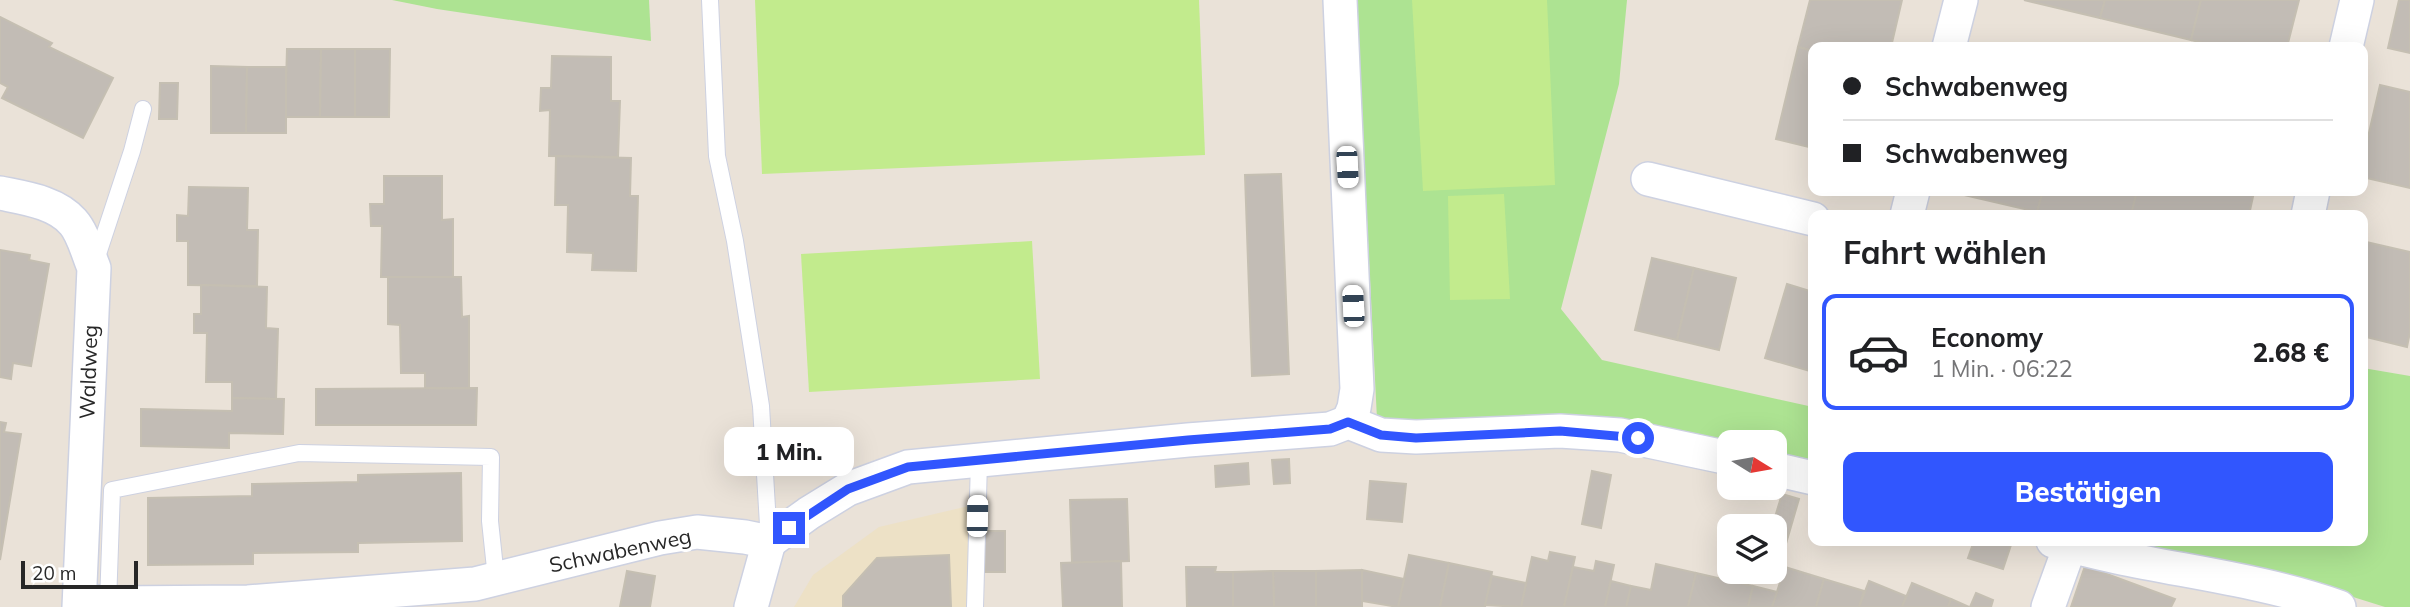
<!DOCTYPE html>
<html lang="de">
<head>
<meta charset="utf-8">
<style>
	body { margin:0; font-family:Mulish,sans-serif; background:#f6f6f6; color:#202124; height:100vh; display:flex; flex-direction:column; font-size:26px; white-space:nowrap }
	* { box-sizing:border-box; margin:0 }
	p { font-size:23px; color:#757577 }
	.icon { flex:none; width:38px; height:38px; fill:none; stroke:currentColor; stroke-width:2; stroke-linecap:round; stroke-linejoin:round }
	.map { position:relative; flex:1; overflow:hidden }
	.panel { position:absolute; left:1808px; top:210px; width:560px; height:336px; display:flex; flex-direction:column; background:#fff; border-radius:14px; box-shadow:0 7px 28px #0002 }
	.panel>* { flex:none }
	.guide { position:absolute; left:1808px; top:42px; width:560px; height:154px; border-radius:14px; box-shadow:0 7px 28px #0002; display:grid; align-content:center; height:154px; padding:0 35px; background:#fff }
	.needle { width:46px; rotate:101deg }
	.controls { position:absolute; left:1717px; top:430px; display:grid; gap:14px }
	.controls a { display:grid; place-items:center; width:70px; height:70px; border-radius:14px; background:#fff; box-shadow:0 7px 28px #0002; font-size:35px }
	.scale { position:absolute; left:21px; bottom:18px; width:117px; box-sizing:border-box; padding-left:7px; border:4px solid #272727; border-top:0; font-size:19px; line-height:24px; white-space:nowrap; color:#272727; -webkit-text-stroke:5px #fff; paint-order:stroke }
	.end { position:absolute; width:32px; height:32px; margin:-16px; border:9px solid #3156fe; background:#fff; box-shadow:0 0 0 4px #fff }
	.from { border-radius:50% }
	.bubble { position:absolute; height:49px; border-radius:14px; background:#fff; box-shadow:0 7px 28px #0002; font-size:23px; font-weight:800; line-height:49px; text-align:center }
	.car { position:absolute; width:21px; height:42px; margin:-21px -10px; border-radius:9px; box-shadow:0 0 5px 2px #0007; background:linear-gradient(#fff 24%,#345 0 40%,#fff 0 76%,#345 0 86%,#fff 0) }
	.guide b { display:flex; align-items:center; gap:24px; height:66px; font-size:26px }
	.guide b+b { border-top:2px solid #e0e0e0 }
	.guide i { width:18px; height:18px; background:#202124 }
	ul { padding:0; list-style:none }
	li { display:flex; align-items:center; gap:21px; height:116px; margin:0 14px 10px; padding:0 21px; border:4px solid #e0e0e0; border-radius:14px }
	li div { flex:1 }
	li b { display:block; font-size:26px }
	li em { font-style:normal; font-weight:800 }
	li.current { border-color:#3156fe }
	li>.icon { width:63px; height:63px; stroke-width:1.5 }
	h2 { padding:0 35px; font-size:32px; line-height:84px }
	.action { display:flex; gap:14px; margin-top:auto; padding:14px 35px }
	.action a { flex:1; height:80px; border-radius:14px; background:#3156fe; color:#fff; font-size:28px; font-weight:800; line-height:80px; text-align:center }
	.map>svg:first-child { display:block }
	.education { fill:#ede1c6 }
	.green { fill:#ade392 }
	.pitch { fill:#c2eb8d }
	.building { fill:#c2bcb5; stroke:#c5bfb2; stroke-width:2 }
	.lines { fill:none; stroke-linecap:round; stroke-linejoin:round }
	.lane-casing { stroke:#cdd1e1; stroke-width:18 }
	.street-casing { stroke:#cdd1e1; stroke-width:36 }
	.lane { stroke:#fff; stroke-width:16 }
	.street { stroke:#fff; stroke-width:33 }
	.route { stroke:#3156fe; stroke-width:9 }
	.labels { text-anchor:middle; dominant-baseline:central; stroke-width:6; stroke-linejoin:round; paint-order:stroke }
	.street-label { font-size:21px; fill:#272727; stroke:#fff }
</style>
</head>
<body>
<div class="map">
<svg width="2410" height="607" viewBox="0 0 2410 607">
	<rect width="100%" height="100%" fill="#eae2d8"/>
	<path class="education" d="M 973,505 L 975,607 L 794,607 L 813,575 L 879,527 Z"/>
	<g class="green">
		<path d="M 392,0 L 649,0 L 651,41 L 437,9 Z"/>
		<path d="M 1356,0 L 1627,0 L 1619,84 L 1561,309 L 1602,360 L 1813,407 L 1813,466 L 1775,456 L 1774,443 L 1729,444 L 1644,422 L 1614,420 L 1377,419 Z"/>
		<path d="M 2363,368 L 2410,376 L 2410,607 L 2385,607 L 2318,586 L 2126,541 L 2362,541 Z"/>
	</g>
	<g class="pitch">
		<path d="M 755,0 L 1199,0 L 1205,155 L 762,174 Z"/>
		<path d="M 1412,0 L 1547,0 L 1555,185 L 1423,191 Z"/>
		<path d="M 1504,194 L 1510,299 L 1450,300 L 1448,196 Z"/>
		<path d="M 1032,241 L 1040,379 L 809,392 L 801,254 Z"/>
	</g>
	<g class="building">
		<path d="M 1810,0 L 1902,0 L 1891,47 L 1813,47 L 1813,51 L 1798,47 Z"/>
		<path d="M 2024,0 L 2105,0 L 2100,18 Z"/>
		<path d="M 2105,0 L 2201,0 L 2191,40 L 2100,18 Z"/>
		<path d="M 2201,0 L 2299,0 L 2287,47 L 2219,47 L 2191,40 Z"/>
		<path d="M 2399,0 L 2410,0 L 2410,53 L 2388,48 Z"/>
		<path d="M 0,17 L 52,43 L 49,47 L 113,78 L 83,138 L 2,98 L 8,87 L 0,83 Z"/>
		<path d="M 1798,47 L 1813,51 L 1813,148 L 1776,139 Z"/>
		<path d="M 287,49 L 321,49 L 320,117 L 285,117 Z"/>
		<path d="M 321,49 L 355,49 L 355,117 L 320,117 Z"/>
		<path d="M 355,49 L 390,49 L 389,117 L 355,117 Z"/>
		<path d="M 552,56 L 611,57 L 611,101 L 620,101 L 618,157 L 549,156 L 550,110 L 540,111 L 541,88 L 551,88 Z"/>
		<path d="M 211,66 L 247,67 L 246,133 L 211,133 Z"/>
		<path d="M 247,67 L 286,67 L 286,133 L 246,133 Z"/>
		<path d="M 160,83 L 178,83 L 177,119 L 159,119 Z"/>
		<path d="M 2380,85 L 2410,92 L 2410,188 L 2362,177 L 2362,163 Z"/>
		<path d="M 556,156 L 631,158 L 630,196 L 638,196 L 636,271 L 592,270 L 593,253 L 567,252 L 568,205 L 555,205 Z"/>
		<path d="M 1281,174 L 1289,374 L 1252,376 L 1245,175 Z"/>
		<path d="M 384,176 L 442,176 L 442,220 L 453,219 L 453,277 L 381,277 L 382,226 L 371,226 L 370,204 L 384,204 Z"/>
		<path d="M 189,187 L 248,188 L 247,230 L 258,230 L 257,286 L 188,285 L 188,241 L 177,241 L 177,215 L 188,216 Z"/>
		<path d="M 1947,191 L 2043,191 L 2037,212 Z"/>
		<path d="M 2043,191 L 2137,191 L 2131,215 L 2049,215 L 2037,212 Z"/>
		<path d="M 2137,191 L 2250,191 L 2254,192 L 2249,215 L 2131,215 Z"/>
		<path d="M 2362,241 L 2410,252 L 2410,332 L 2407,347 L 2362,336 Z"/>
		<path d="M 0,250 L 30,255 L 29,260 L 49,264 L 31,366 L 13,363 L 11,379 L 0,377 Z"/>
		<path d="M 1652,258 L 1694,268 L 1677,340 L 1635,330 Z"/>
		<path d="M 1694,268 L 1736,278 L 1719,350 L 1677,340 Z"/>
		<path d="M 388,277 L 461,277 L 462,317 L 469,316 L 469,388 L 425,388 L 425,373 L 401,373 L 400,325 L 388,324 Z"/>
		<path d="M 1787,284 L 1813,292 L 1813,372 L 1765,358 Z"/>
		<path d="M 201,285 L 267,287 L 266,328 L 278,329 L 276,399 L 232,398 L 232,382 L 206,382 L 207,333 L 194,333 L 194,314 L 201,314 Z"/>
		<path d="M 477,388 L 476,425 L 316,425 L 316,389 Z"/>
		<path d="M 232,398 L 284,399 L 283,434 L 229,433 L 229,448 L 141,446 L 141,409 L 232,411 Z"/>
		<path d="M 0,422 L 6,423 L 4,432 L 21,434 L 0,560 Z"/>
		<path d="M 1289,459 L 1290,483 L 1274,484 L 1272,460 Z"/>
		<path d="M 1248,463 L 1249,484 L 1216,487 L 1215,466 Z"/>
		<path d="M 1592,471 L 1611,475 L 1601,528 L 1582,524 Z"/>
		<path d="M 461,473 L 462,541 L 358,543 L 358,552 L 253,553 L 253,564 L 148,565 L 148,498 L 252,496 L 252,484 L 358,482 L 358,475 Z"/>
		<path d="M 1370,481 L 1406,484 L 1402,522 L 1367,519 Z"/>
		<path d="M 1782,494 L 1799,499 L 1785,547 L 1774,544 L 1774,527 L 1772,527 Z"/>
		<path d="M 1127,499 L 1129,561 L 1072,563 L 1070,500 Z"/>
		<path d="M 984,531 L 1005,531 L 1005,572 L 985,572 Z"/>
		<path d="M 1974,541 L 1998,541 L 2011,545 L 2003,569 L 1968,558 Z"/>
		<path d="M 1550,552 L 1575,557 L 1564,607 L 1521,607 L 1532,557 L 1548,561 Z"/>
		<path d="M 949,555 L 951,607 L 843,607 L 843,596 L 877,558 Z"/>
		<path d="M 1409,555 L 1449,563 L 1440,607 L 1398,607 Z"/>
		<path d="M 1121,561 L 1122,607 L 1063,607 L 1061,563 Z"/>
		<path d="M 1596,561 L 1614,565 L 1605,607 L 1564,607 L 1573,567 L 1594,571 Z"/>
		<path d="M 1449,563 L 1492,572 L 1485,607 L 1440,607 Z"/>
		<path d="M 1656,564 L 1696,573 L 1688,607 L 1626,607 L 1631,586 L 1651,590 Z"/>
		<path d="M 2085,566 L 2175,599 L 2171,607 L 2071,607 Z"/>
		<path d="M 1186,567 L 1216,567 L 1215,572 L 1233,572 L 1233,607 L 1187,607 Z"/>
		<path d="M 1785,567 L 1824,579 L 1816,607 L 1772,607 Z"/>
		<path d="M 1362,570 L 1362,607 L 1316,607 L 1316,571 Z"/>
		<path d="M 1362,570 L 1404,579 L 1398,607 L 1362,601 Z"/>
		<path d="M 627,571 L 655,576 L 650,607 L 620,607 Z"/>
		<path d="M 1273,571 L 1316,571 L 1316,607 L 1274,607 Z"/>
		<path d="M 1273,571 L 1274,607 L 1233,607 L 1233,572 Z"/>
		<path d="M 1696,573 L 1753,586 L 1748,607 L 1688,607 Z"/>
		<path d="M 1492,576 L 1526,583 L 1521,607 L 1485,605 Z"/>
		<path d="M 1824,579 L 1864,591 L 1859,607 L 1816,607 Z"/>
		<path d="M 1611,581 L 1631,586 L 1626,607 L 1605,607 Z"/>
		<path d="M 1869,581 L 1906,596 L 1902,607 L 1859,607 Z"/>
		<path d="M 1912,583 L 1951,599 L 1948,607 L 1902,607 Z"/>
		<path d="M 1753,586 L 1777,592 L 1772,607 L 1748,607 Z"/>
		<path d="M 1976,593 L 1993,600 L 1991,607 L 1970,607 Z"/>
		<path d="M 1951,599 L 1969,607 L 1948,607 Z"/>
	</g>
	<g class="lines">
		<defs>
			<g id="lane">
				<path d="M 710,0 L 717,156 L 735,241 L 761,406 L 769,542"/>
				<path d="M 95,263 L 132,151 L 143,109"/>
				<path d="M 108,603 L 112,490 L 299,453 L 491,457 L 490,521 L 496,578"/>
				<path d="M 975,607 L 979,461"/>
			</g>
			<g id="street">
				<path d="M 1340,0 L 1357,389 L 1354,408 L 1348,422"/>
				<path d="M 1949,47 L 1961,0"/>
				<path d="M 2346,47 L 2357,0"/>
				<path d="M 1648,179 L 1813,219"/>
				<path d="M 0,193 C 24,198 56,202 73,222 C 83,233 88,254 94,268 L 79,607"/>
				<path d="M 1907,215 L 1913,191"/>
				<path d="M 2308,215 L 2313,191"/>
				<path d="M 1774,469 L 1813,478"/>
				<path d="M 2053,541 C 2147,569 2246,574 2339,607"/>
				<path d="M 80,600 L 108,603 L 248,602 L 475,584 L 660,538 L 697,532 L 745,537 L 769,542 L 809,513 L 848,489 L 908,467 L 1188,440 L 1330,429 L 1348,422 L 1381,435 L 1416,437 L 1560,431 L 1620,435 L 1729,458"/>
				<path d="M 751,607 L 769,542"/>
				<path d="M 2048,607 L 2070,546"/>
			</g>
		</defs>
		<use href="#lane" class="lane-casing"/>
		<use href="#street" class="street-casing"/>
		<use href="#lane" class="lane"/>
		<use href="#street" class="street"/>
	</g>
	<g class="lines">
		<path class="route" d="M 789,528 L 848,489 L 908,467 L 1188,440 L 1330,429 L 1348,422 L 1381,435 L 1416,438 L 1560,431 L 1638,438"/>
	</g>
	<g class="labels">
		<g class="street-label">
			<text transform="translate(88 372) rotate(-88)">Waldweg</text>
			<text transform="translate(620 550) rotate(-12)">Schwabenweg</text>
		</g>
	</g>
</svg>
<div class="controls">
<a><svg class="needle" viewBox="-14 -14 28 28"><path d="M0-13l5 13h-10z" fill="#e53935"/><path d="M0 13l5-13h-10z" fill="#757577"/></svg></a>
<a><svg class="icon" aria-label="layers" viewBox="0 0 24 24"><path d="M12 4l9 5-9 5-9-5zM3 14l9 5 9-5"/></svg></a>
</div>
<div class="scale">20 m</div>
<i class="end from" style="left:1638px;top:438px"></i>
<i class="end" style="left:789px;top:528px"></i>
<div class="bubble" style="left:724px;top:427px;width:130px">1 Min.</div>
<i class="car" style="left:1347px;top:167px;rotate:177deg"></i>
<i class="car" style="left:1353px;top:306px;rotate:357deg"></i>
<i class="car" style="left:977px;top:516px;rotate:1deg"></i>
<div class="guide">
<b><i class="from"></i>Schwabenweg</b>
<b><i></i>Schwabenweg</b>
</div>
<section class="panel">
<h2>Fahrt wählen</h2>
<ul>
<li class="current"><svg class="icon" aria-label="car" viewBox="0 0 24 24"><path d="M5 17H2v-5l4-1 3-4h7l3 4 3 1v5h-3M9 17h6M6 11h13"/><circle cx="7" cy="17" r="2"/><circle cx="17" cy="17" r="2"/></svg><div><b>Economy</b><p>1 Min. · 06:22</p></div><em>2.68 €</em></li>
</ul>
<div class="action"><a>Bestätigen</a></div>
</section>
</div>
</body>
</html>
